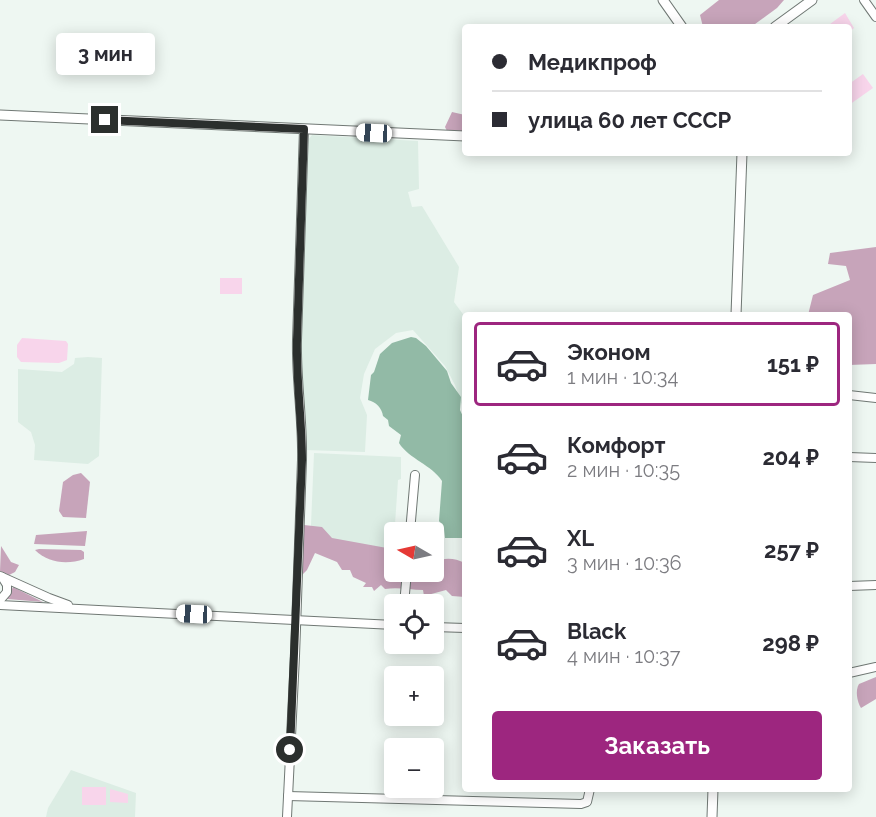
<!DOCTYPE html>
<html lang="ru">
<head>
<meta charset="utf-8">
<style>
	body { margin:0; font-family:Raleway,sans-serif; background:#f7f7f7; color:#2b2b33; height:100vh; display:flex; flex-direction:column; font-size:22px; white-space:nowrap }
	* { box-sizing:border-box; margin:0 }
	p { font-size:20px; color:#7c7c81 }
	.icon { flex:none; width:33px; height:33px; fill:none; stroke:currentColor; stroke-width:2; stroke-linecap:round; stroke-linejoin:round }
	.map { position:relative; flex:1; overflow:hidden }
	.drawer { position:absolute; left:462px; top:312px; width:390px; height:480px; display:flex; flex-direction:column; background:#fff; border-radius:6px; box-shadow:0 3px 15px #0003 }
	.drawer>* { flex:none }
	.guide { position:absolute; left:462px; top:24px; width:390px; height:132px; border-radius:6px; box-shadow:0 3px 15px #0003; display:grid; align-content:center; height:132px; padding:0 30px; background:#fff }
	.needle { width:39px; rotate:279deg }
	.controls { position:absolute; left:384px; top:522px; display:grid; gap:12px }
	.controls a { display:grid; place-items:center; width:60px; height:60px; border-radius:6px; background:#fff; box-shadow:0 3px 15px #0003; font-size:30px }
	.end { position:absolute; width:27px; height:27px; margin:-14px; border:8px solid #2b2f2d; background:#fff; box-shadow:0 0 0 3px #fff }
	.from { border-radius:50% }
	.bubble { position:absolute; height:42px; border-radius:6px; background:#fff; box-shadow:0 3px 15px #0003; font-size:20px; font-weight:700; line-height:42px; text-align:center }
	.car { position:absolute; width:18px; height:36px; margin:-18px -9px; border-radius:8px; box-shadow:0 0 4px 2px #0007; background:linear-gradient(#fff 24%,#345 0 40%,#fff 0 76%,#345 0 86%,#fff 0) }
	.guide b { display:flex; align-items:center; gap:21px; height:57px; font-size:22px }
	.guide b+b { border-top:2px solid #e1e1e2 }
	.guide i { width:15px; height:15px; background:#2b2b33 }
	ul { padding:10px 0 0; list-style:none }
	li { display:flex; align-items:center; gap:18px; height:84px; margin:0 12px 9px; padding:0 18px; border:3px solid transparent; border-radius:6px }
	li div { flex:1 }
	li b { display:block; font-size:22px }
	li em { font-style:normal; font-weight:700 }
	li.active { border-color:#9d267f }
	li>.icon { width:54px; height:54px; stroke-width:1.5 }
	.cta { display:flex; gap:12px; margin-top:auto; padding:12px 30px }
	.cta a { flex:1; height:69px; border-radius:6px; background:#9d267f; color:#fff; font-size:24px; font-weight:700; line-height:69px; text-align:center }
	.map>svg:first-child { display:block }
	.built { fill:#dcede4 }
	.green { fill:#f8d5eb }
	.forest { fill:#c7a4ba }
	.water { fill:#92baa6 }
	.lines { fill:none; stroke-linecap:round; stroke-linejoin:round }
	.minor-casing { stroke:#707874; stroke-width:10 }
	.major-casing { stroke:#707874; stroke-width:11 }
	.minor { stroke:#fff; stroke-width:8 }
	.major { stroke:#fff; stroke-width:9 }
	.route { stroke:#2b2f2d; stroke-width:8 }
</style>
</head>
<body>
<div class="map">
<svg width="876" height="817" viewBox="0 0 876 817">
	<rect width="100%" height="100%" fill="#eef7f2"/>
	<g class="built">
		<path d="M 312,135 L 418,141 L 419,189 L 408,192 L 412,207 L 422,206 L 459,267 L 454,302 L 465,317 L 465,414 L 455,385 L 445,366 L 413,330 L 396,333 L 375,349 L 364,374 L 360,398 L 367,415 L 365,452 L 305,450 L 301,348 L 308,140 Z"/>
		<path d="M 88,357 L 102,358 L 99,456 L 88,464 L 34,460 L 35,445 L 31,432 L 18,422 L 18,369 L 62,372 L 74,364 L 75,358 Z"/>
		<path d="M 314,453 L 401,457 L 401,479 L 398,480 L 393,554 L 310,549 Z"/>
		<path d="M 71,770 L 136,793 L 135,817 L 46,817 L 48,808 Z"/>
	</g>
	<g class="green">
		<path d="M 845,13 L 854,28 L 849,32 L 849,27 L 826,27 Z"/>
		<path d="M 863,74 L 873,88 L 849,105 L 849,84 Z"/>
		<rect x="220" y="278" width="22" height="16"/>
		<path d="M 22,338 L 66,341 L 68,344 L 67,360 L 59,363 L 21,362 L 17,357 L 17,345 Z"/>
		<rect x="82" y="787" width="24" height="18"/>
		<path d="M 110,789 L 128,794 L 128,803 L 110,802 Z"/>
	</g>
	<g class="forest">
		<path d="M 719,0 L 784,0 L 777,8 L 751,27 L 703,27 L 700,15 Z"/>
		<path d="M 452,112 L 465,115 L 465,131 L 447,131 L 445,127 Z"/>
		<path d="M 876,247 L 876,364 L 849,365 L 849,315 L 808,315 L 813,295 L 850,280 L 846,266 L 828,264 L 830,253 Z"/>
		<path d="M 81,473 L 90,482 L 86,518 L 63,517 L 59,511 L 63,482 L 73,475 Z"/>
		<path d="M 304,525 L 322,527 L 332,538 L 387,548 L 394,554 L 394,572 L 405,572 L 407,578 L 418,572 L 434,572 L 434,563 C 444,557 454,558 465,563 L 465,597 L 452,596 L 446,590 L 424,596 L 423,590 C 410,590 399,587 385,589 L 381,585 L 374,591 L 372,587 L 363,587 L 366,583 L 353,577 L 350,570 L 342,570 L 337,562 L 315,553 L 307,570 L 302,575 Z"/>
		<path d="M 87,531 L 85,546 L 34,544 L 36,535 Z"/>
		<path d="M 1,546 L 11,562 L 19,565 L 15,572 L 9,575 L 0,571 Z"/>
		<path d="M 39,549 L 81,550 L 84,552 L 84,559 C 67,565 48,563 35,550 Z"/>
		<path d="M 13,587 L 43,602 L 7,599 Z"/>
		<path d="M 876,677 L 876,699 L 861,708 C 857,702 855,690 859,684 Z"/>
	</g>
	<path class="water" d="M 411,337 L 416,338 L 426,346 L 447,371 L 451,383 L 461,397 L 460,410 L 465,421 L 465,538 L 445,538 L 444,529 L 439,521 L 442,481 C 432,465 409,459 399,443 L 401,435 L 389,426 L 388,420 L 383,416 C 382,408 376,402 368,400 L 371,375 L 374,372 L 380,354 L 392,343 Z"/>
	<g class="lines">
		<defs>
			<g id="minor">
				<path d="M 864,0 L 876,17"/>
				<path d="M 849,395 L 876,398"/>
				<path d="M 849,457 L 876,458"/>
				<path d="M 410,532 L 415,475"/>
				<path d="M 0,576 L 49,598 L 68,605"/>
				<path d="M 849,586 L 876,585"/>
				<path d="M 0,600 L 7,592 L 7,585 L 2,577"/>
				<path d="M 404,604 L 407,572"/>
				<path d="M 0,605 L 394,625"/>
				<path d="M 434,627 L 465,628"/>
				<path d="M 849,673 L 876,667"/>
				<path d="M 288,796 L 581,804 L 587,802 L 590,789"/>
				<path d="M 287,817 L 295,656 L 302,460 C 303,420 296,380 297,340 L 304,129"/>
			</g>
			<g id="major">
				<path d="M 663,0 L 682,27"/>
				<path d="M 775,27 L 812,0"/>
				<path d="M 0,115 L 465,136"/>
				<path d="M 736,315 L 742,153"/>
				<path d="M 712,817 L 713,789"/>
			</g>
		</defs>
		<use href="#minor" class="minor-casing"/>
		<use href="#major" class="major-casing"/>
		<use href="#minor" class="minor"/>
		<use href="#major" class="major"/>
	</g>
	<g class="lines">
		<path class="route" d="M 105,120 L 304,129 L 297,340 C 296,380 302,420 302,460 L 290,750"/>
	</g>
</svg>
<div class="controls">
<a><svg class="needle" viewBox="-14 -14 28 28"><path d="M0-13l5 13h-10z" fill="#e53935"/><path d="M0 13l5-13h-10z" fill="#7c7c81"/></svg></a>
<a><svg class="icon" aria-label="locate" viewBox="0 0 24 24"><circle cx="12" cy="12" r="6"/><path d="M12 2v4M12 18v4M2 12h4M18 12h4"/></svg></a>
<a>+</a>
<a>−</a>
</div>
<i class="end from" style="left:290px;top:750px"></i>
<i class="end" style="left:105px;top:120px"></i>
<div class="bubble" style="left:56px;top:33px;width:99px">3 мин</div>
<i class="car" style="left:374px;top:133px;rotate:273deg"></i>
<i class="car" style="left:194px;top:614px;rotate:273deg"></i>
<div class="guide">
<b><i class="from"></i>Медикпроф</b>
<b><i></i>улица 60 лет СССР</b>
</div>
<section class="drawer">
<ul>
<li class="active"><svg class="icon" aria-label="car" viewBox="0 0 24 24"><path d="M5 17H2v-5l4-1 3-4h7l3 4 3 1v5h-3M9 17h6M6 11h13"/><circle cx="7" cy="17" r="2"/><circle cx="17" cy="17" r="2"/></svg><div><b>Эконом</b><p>1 мин · 10:34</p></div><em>151 ₽</em></li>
<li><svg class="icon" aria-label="car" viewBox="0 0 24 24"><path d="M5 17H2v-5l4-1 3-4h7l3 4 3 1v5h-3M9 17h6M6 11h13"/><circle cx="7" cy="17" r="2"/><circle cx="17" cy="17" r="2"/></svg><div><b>Комфорт</b><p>2 мин · 10:35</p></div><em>204 ₽</em></li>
<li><svg class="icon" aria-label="car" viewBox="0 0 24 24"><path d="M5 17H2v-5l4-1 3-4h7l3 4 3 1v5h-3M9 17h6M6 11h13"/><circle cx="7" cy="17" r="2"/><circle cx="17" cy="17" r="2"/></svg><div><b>XL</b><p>3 мин · 10:36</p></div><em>257 ₽</em></li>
<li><svg class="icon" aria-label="car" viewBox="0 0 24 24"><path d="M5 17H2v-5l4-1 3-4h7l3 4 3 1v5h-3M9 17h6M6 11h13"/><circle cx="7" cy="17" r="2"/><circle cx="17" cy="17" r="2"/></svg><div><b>Black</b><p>4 мин · 10:37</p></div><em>298 ₽</em></li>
</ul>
<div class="cta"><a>Заказать</a></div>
</section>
</div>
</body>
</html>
